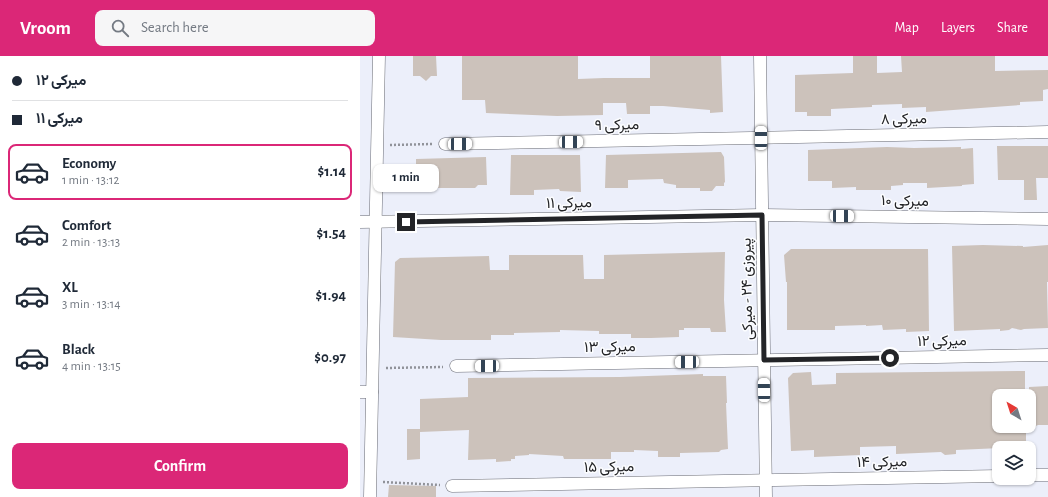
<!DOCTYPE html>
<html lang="en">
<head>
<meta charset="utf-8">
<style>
	body { margin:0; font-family:"Alegreya Sans",Vazirmatn,sans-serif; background:#f6f6f7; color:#1f2937; height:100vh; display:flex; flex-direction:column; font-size:15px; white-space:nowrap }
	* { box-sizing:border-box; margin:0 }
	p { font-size:13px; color:#747a83 }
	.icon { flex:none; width:22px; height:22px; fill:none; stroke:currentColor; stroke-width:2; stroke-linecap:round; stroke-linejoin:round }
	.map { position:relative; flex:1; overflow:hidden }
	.sheet { display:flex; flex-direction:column; background:#fff; width:360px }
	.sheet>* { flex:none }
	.hud { display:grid; align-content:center; height:88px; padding:0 12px; background:#fff }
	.needle { width:26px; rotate:321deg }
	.buttons { position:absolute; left:632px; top:333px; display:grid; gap:8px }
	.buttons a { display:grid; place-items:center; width:44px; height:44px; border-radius:8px; background:#fff; box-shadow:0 1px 3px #0004; font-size:20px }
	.end { position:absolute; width:18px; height:18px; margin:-9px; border:5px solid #232427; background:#fff; box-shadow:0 0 0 2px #fff }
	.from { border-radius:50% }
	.bubble { position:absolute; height:28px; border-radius:8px; background:#fff; box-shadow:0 1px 3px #0004; font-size:13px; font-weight:700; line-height:28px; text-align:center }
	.car { position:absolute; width:12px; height:24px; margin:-12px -6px; border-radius:5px; box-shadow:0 0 3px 1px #0007; background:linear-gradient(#fff 24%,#345 0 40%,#fff 0 76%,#345 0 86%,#fff 0) }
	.hud b { display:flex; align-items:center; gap:14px; height:38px; font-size:15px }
	.hud b+b { border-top:1px solid #e0e1e3 }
	.hud i { width:10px; height:10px; background:#1f2937 }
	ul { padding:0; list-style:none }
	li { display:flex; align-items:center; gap:12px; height:56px; margin:0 8px 6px; padding:0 4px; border:2px solid transparent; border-radius:8px }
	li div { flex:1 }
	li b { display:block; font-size:15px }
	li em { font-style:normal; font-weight:700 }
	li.on { border-color:#db2777 }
	li>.icon { width:36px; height:36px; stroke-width:1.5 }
	.primary-button { display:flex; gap:8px; margin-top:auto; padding:8px 12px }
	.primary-button a { flex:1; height:46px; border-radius:8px; background:#db2777; color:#fff; font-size:16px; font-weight:700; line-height:46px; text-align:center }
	header { display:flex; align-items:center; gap:24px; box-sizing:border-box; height:56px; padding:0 20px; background:#db2777; color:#fff }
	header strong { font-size:19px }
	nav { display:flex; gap:22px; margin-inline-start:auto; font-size:14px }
	.search { width:280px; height:36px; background:#f6f6f7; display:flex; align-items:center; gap:10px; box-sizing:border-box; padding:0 14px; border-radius:8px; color:#747a83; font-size:15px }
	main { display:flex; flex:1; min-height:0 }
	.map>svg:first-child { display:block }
	.building { fill:#ccc2bb }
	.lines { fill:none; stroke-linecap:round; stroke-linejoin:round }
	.minor-casing { stroke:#6a6c75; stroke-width:13 }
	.path { stroke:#909299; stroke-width:2.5; stroke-dasharray:2 2; stroke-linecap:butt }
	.minor { stroke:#fff; stroke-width:12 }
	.route { stroke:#232427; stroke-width:5 }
	.labels { text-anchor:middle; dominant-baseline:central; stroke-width:3; stroke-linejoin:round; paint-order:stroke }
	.street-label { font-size:15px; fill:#232427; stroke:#fcfdff }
</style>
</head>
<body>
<header>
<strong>Vroom</strong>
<div class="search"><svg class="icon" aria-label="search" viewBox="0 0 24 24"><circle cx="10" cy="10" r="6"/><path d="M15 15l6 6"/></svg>Search here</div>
<nav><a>Map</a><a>Layers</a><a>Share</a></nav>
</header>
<main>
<section class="sheet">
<div class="hud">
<b><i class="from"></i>میرکی ۱۲</b>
<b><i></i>میرکی ۱۱</b>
</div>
<ul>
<li class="on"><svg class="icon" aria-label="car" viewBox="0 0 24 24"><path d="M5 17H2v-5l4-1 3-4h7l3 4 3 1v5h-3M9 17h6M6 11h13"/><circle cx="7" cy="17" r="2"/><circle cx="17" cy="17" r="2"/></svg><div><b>Economy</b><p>1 min · 13:12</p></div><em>$1.14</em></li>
<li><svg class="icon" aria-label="car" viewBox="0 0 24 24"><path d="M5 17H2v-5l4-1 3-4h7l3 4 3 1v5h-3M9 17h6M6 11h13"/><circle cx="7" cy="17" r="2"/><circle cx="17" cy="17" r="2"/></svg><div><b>Comfort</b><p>2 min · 13:13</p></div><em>$1.54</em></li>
<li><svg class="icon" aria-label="car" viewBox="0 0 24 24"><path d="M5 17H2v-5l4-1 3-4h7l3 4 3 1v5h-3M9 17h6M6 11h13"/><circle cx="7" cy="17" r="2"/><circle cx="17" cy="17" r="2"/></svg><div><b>XL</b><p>3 min · 13:14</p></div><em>$1.94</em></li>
<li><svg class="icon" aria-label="car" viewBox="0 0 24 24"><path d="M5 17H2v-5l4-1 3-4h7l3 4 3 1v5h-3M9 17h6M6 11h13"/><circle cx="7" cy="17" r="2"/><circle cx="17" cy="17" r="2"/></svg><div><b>Black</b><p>4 min · 13:15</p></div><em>$0.97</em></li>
</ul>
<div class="primary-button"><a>Confirm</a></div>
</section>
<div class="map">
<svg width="688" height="441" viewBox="0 0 688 441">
	<rect width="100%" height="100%" fill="#eceffa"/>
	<g class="building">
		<path d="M 53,0 L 76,0 L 77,20 L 71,20 L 66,25 L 60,20 L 53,20 Z"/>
		<path d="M 102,0 L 218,0 L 218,23 L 244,22 L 290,22 L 290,0 L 361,0 L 363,56 L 350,57 L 350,54 L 303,50 L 290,50 L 290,58 L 267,58 L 266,47 L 243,47 L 243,59 L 197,60 L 126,57 L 125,44 L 102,44 Z"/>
		<path d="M 493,0 L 517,0 L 517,17 L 542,16 L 541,0 L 635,0 L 635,15 L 688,14 L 688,33 L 683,34 L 683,45 L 660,46 L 660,49 L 566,56 L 566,51 L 542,52 L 542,48 L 512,49 L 512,51 L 471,53 L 471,60 L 447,60 L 447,56 L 435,56 L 435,19 L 493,17 Z"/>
		<path d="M 637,90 L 688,90 L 688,122 L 676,122 L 677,144 L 664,144 L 664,124 L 638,124 Z"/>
		<path d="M 527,91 L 554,92 L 601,91 L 601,93 L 613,92 L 614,128 L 602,129 L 602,130 L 567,132 L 567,127 L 543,127 L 543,129 L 531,130 L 531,134 L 496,134 L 496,131 L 472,132 L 472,125 L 448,125 L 448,94 Z"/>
		<path d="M 361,96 L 364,101 L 365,126 L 364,127 L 364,130 L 356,130 L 352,135 L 340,135 L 340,132 L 316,132 L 316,129 L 304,127 L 303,123 L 268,124 L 268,132 L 245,132 L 246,99 Z"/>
		<path d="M 151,99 L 220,99 L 221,136 L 200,135 L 199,133 L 174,134 L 174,139 L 150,139 Z"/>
		<path d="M 126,101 L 127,129 L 118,129 L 115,132 L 56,132 L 56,103 Z"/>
		<path d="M 623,189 L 663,190 L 663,191 L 688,189 L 688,226 L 687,226 L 688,272 L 664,273 L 661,274 L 652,272 L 649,274 L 640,275 L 640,273 L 594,275 L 592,190 Z"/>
		<path d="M 431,193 L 568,193 L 569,275 L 546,276 L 546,273 L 523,274 L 522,269 L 506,270 L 506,269 L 475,270 L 475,274 L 427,274 L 427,226 L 426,226 L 424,199 Z"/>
		<path d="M 365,196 L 364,244 L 366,276 L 351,276 L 350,272 L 324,272 L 324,274 L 319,274 L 319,281 L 291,282 L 271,282 L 271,278 L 239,278 L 239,275 L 200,274 L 200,276 L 154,277 L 154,279 L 131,279 L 131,284 L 81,284 L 33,281 L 35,206 L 40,202 L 129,200 L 130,214 L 149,214 L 149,199 L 223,199 L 224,223 L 244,223 L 244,199 Z"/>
		<path d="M 665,315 L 665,340 L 639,340 L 639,370 L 666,370 L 666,391 L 596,394 L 596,398 L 585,399 L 581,396 L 536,398 L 536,390 L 500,391 L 500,399 L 478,400 L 454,401 L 454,394 L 431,395 L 428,322 L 433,317 L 451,316 L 452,329 L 476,328 L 476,317 Z"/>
		<path d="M 343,318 L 343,320 L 366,320 L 367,347 L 366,347 L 368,393 L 361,394 L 359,396 L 320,397 L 320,401 L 298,401 L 298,395 L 274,394 L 274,396 L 251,396 L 251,403 L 204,403 L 203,400 L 169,398 L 169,399 L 155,400 L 155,403 L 151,403 L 151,405 L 136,406 L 136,403 L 108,404 L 109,374 L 60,376 L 60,343 L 108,341 L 108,322 L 260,321 Z"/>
		<path d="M 688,330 L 688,369 L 678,369 L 669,373 L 669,331 Z"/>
		<path d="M 47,373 L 60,373 L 60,403 L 47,404 Z"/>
		<path d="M 29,429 L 76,430 L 76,441 L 28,441 Z"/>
	</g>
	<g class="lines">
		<defs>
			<g id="minor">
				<path d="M 400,0 L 406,441"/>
				<path d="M 85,88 L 688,76"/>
				<path d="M 0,166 L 402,159 L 688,163"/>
				<path d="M 96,310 L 688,299"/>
				<path d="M 0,336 L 12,336"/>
				<path d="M 669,419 L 688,419"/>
				<path d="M 92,430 L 639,420"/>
				<path d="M 10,441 L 19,0"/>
			</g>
		</defs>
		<use href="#minor" class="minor-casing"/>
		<g class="path">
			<path d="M 30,89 L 73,88"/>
			<path d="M 26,312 L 83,311"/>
			<path d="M 23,426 L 80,429"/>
		</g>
		<use href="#minor" class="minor"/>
	</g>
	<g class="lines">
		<path class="route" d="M 46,166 L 402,159 L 404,304 L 530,302"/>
	</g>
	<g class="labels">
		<g class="street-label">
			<text transform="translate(544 63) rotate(-1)">میرکی ۸</text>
			<text transform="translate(257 69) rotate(-1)">میرکی ۹</text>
			<text transform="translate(545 145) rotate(1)">میرکی ۱۰</text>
			<text transform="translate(209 147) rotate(-1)">میرکی ۱۱</text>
			<text transform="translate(387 233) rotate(-91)">پیروزی ۲۴ - میرکی</text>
			<text transform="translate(582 285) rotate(-1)">میرکی ۱۲</text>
			<text transform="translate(250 291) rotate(-1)">میرکی ۱۳</text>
			<text transform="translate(522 406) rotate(-1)">میرکی ۱۴</text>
			<text transform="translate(249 411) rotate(-1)">میرکی ۱۵</text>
		</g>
	</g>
</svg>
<div class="buttons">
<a><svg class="needle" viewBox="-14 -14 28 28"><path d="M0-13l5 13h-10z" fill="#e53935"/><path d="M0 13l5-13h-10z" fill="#747a83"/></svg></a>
<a><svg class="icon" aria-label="layers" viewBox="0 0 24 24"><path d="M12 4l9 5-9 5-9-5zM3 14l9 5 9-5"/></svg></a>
</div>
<i class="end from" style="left:530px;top:302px"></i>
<i class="end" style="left:46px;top:166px"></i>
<div class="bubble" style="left:13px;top:108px;width:66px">1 min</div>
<i class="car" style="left:401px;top:82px;rotate:0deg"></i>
<i class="car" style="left:211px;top:86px;rotate:89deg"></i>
<i class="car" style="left:100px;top:88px;rotate:89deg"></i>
<i class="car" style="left:482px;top:160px;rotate:91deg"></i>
<i class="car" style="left:327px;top:306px;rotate:269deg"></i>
<i class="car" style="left:127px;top:310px;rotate:269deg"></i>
<i class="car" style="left:404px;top:334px;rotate:359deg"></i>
</div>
</main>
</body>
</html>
